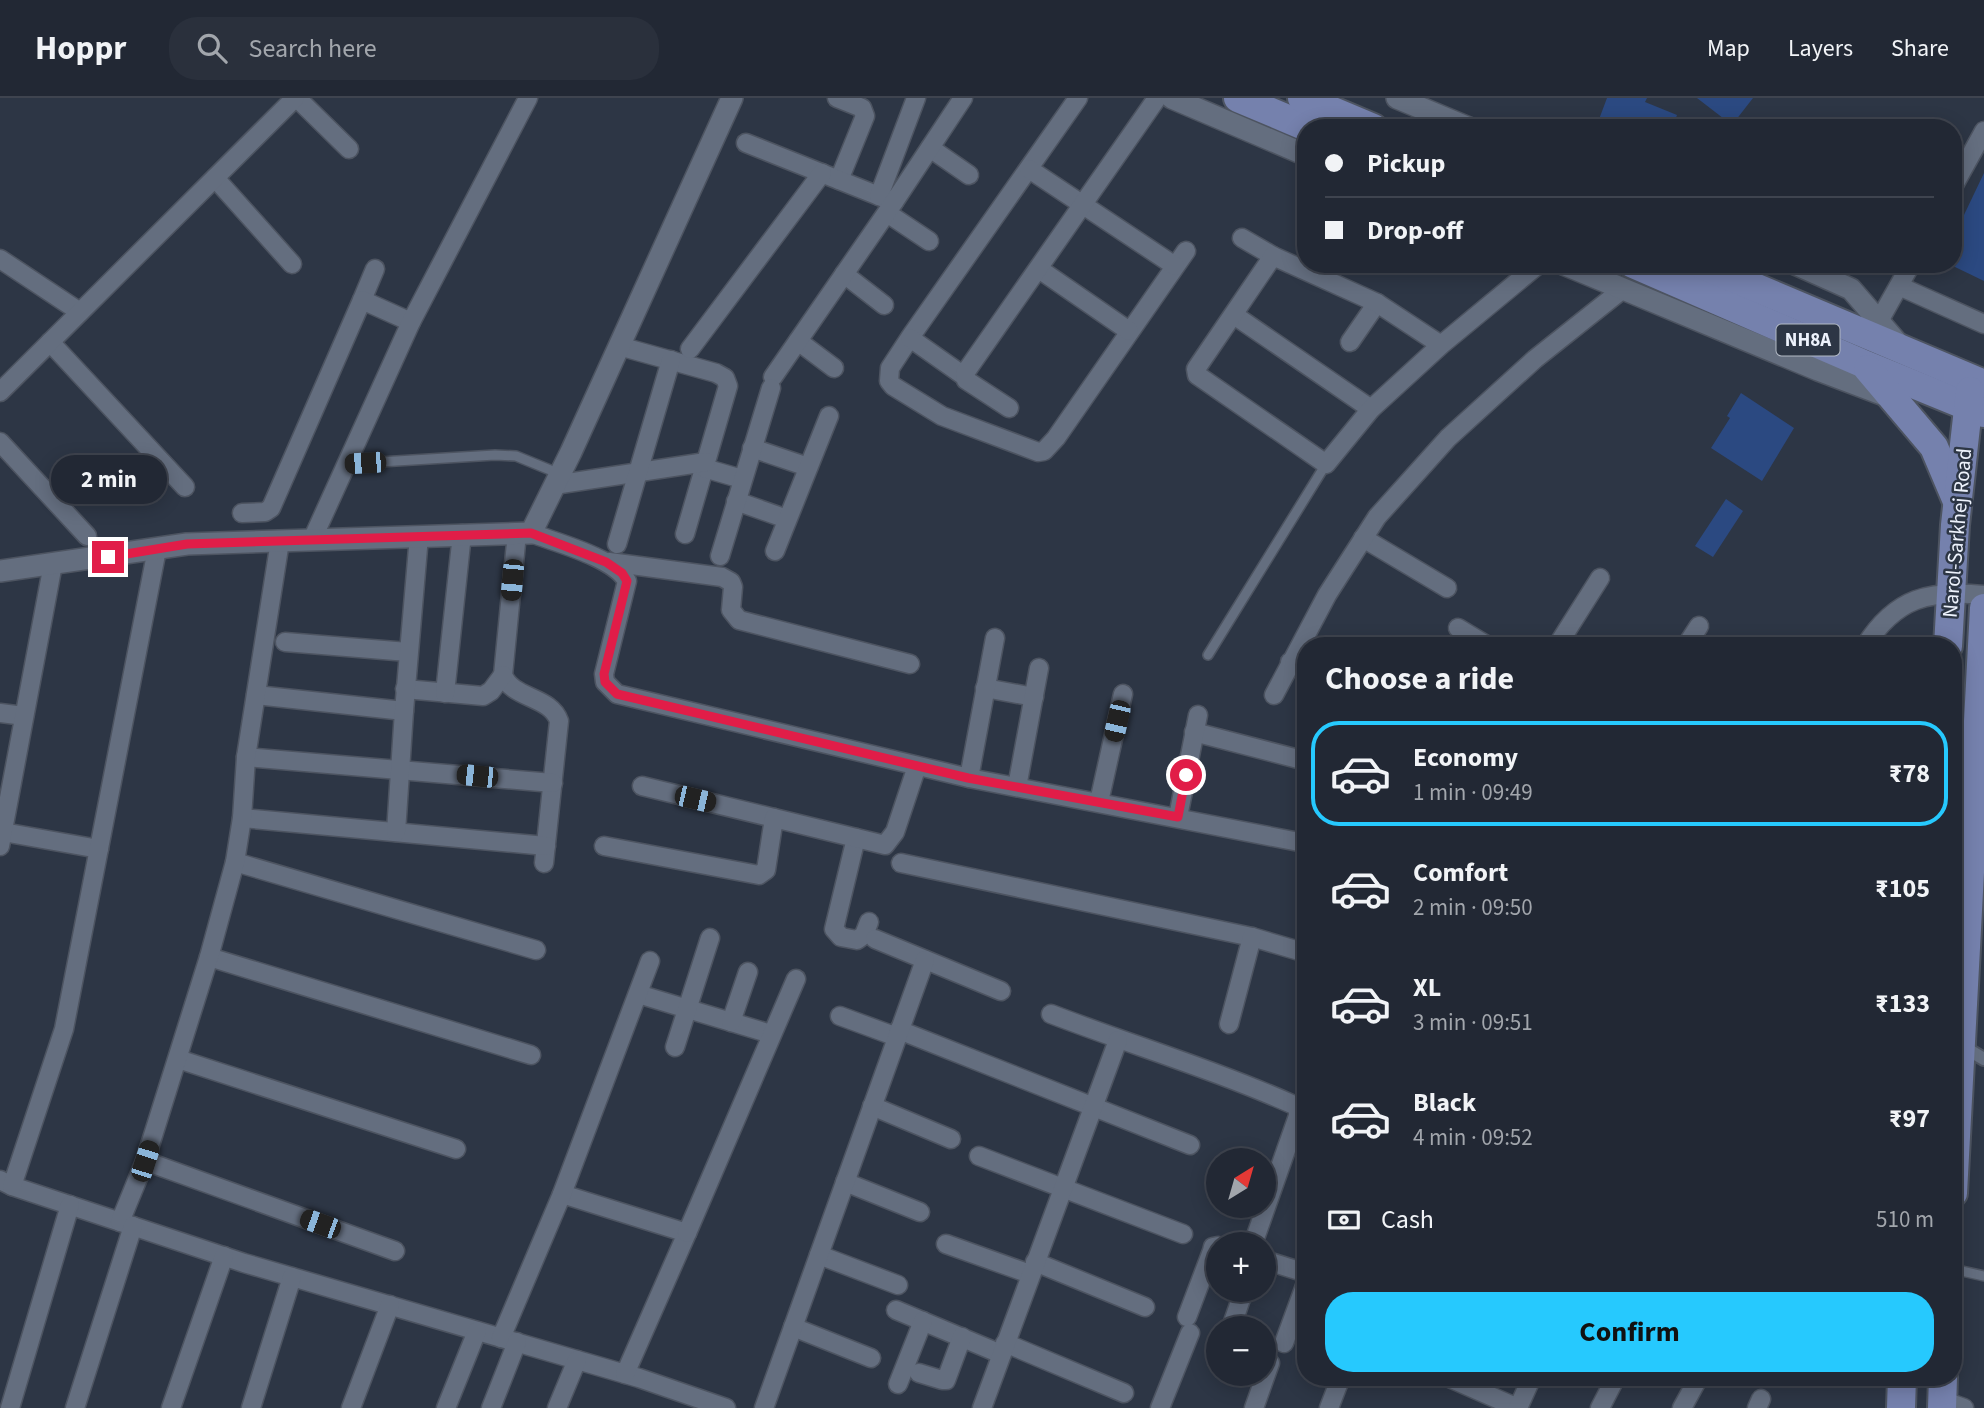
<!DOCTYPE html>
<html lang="en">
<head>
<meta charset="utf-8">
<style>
	body { margin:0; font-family:"Source Sans 3",sans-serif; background:#2a303c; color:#f1f3f6; height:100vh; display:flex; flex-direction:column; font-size:26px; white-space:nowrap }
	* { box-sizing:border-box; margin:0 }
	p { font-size:23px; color:#a2a6ac }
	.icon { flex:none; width:38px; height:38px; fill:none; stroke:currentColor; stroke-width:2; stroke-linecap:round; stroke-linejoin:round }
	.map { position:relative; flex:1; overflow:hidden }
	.side { position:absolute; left:1297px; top:539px; width:665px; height:749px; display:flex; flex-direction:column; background:#222834; border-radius:28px; box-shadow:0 4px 18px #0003,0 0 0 2px #3f444f }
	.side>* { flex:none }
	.guide { position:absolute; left:1297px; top:21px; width:665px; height:154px; border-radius:28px; box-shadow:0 4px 18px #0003,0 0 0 2px #3f444f; display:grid; align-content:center; height:154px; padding:0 28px; background:#222834 }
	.needle { width:46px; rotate:37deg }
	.controls { position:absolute; left:1206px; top:1050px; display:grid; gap:14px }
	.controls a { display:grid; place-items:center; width:70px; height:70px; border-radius:50%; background:#222834; box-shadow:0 4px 18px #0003,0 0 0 2px #3f444f; font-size:35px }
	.end { position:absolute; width:32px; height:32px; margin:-16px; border:9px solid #e11d48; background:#fff; box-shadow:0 0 0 4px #fff }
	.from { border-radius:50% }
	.bubble { position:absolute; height:49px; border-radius:24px; background:#222834; box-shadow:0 4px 18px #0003,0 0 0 2px #3f444f; font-size:23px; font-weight:700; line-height:49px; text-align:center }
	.car { position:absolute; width:21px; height:42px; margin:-21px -10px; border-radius:9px; box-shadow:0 0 5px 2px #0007; background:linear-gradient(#222 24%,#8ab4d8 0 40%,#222 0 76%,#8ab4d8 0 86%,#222 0) }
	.guide b { display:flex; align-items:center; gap:24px; height:66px; font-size:26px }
	.guide b+b { border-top:2px solid #3f444f }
	.guide i { width:18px; height:18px; background:#f1f3f6 }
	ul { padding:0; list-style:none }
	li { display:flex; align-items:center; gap:21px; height:105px; margin:0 14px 10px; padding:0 14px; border:4px solid transparent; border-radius:28px }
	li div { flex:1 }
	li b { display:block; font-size:26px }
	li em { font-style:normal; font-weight:700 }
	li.on { border-color:#26c9fe }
	li>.icon { width:63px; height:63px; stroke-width:1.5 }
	h2 { padding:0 28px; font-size:32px; line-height:84px }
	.pay { display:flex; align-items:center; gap:18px; height:77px; padding:0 28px; font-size:26px }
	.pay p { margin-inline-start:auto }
	.button { display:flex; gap:14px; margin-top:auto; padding:14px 28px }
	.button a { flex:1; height:80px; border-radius:28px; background:#26c9fe; color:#111; font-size:28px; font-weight:700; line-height:80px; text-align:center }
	header { display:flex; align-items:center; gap:42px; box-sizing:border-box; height:98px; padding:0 35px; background:#222834; border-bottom:2px solid #3f444f }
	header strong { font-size:33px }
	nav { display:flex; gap:38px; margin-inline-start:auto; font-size:24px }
	.search { width:490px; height:63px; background:#2a303c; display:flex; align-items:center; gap:18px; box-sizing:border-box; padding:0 24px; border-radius:28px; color:#a2a6ac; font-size:26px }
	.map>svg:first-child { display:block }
	.building { fill:#2b4981 }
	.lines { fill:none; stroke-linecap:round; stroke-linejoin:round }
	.service-casing { stroke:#4d5461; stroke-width:12 }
	.pedestrian-casing { stroke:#4d5461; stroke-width:16 }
	.minor-casing { stroke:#4d5461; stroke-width:21 }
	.tertiary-casing { stroke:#4d5461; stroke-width:24 }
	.primary-casing { stroke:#4d5461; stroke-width:32 }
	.service { stroke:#646e7f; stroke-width:9 }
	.pedestrian { stroke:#646e7f; stroke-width:12 }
	.minor { stroke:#646e7f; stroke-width:18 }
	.tertiary { stroke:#646e7f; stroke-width:21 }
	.primary { stroke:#7581ad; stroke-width:28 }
	.route { stroke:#e11d48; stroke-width:9 }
	.labels { text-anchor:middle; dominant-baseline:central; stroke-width:5; stroke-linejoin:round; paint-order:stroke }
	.shield { fill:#2d3645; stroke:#b3bac5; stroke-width:2 }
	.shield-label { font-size:19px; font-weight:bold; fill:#edf2fc }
	.street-label { font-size:21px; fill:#edf2fc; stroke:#2d3645 }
</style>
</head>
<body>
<header>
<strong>Hoppr</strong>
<div class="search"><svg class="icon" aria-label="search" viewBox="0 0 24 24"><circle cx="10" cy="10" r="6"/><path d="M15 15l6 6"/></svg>Search here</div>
<nav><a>Map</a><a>Layers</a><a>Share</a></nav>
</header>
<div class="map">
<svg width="1984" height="1310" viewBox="0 0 1984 1310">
	<rect width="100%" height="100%" fill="#2d3645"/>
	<g class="building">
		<path d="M 1607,0 L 1647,0 L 1645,4 L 1677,17 L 1672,30 L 1614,30 L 1598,24 Z"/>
		<path d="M 1697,0 L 1753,0 L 1732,27 Z"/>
		<path d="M 1984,75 L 1984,183 L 1953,168 L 1953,140 Z"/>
		<path d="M 1741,295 L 1794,330 L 1762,383 L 1711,350 L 1730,320 L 1727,318 Z"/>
		<path d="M 1726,401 L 1743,413 L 1713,459 L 1695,448 Z"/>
	</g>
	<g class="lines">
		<defs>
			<g id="service">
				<path d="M 347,366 L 495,357 L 516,358 L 560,376"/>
				<path d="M 1208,557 L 1326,366"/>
				<path d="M 1953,1171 L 1984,1178"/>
			</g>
			<path id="pedestrian" d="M 1962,948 L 1984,961"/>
			<g id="minor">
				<path d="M 297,0 L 349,51"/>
				<path d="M 837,0 L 862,10 L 865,18 L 839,82"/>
				<path d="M 1078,0 L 911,238 L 890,270 L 889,283 L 893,288 L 942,318 L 1038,354 L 1044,353 L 1056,340 L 1186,153"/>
				<path d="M 746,45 L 894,104"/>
				<path d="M 930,50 L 969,77"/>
				<path d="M 1029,71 L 1175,168"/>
				<path d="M 215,80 L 292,166"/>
				<path d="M 1953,89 L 1984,33"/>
				<path d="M 879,98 L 916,0"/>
				<path d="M 887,115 L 929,143"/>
				<path d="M 1242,140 L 1273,158"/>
				<path d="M 0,161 L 80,214"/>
				<path d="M 1039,171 L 1129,233"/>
				<path d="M 844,176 L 884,207"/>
				<path d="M 1899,188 L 1984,226"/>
				<path d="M 362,202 L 375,171"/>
				<path d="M 1234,217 L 1371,311"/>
				<path d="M 1879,223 L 1911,166"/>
				<path d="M 910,240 L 964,278"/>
				<path d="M 798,243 L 834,270"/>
				<path d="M 50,244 L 185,389"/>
				<path d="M 1350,244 L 1377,205"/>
				<path d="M 1441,247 L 1371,311 L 1326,366 L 1197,277 L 1196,271 L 1273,158 L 1377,205 L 1441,247 L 1539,166"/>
				<path d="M 619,248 L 716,275 L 725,280 L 728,288 L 685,436"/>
				<path d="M 690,251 L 822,75"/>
				<path d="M 773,279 L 894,104 L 963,0"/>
				<path d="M 0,294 L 295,0"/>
				<path d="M 1009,310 L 966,282 L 965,275 L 1157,0"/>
				<path d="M 0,344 L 87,438"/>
				<path d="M 752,350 L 808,369"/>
				<path d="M 704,370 L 742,381"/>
				<path d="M 554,387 L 706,364"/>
				<path d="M 736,403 L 787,421"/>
				<path d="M 242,415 L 265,414 L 271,410 L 362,202 L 411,224"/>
				<path d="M 517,435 L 503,577 C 512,601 551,598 559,623 L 544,765"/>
				<path d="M 531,435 C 557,445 613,459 627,483 L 604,576 L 605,584 L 617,596 L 969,680 L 1299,744 L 1306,743"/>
				<path d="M 1363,440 L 1447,490"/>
				<path d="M 312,442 L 411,224 L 528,0"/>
				<path d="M 617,446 L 671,262"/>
				<path d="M 775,453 L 829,318"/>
				<path d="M 720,458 L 771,290"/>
				<path d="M 609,464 L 722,479 L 731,484 L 733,489 L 731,512 L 739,522 L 910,566"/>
				<path d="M 1458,530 L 1488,548"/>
				<path d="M 285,544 L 408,554"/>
				<path d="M 1557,548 L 1600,480"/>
				<path d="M 1686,548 L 1699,528"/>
				<path d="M 1865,548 C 1896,499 1929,492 1984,497"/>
				<path d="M 1290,564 L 1306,572"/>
				<path d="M 985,590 L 1034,599"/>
				<path d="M 405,591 L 483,598 L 491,593 L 503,577"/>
				<path d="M 445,595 L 462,436"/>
				<path d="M 256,597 L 404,613"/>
				<path d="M 1274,597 L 1327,497 L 1377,419 L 1448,340 L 1535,261 L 1623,191"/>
				<path d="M 0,615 L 24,618"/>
				<path d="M 1194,634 L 1306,663"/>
				<path d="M 246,659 L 553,685"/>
				<path d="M 969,680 L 995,540"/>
				<path d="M 642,688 L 774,720"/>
				<path d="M 1017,689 L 1039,570"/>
				<path d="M 1099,704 L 1123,596"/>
				<path d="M 1178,719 L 1198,617"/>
				<path d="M 242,720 L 546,748"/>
				<path d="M 3,734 L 99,751"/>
				<path d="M 396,734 L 404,613 L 419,438"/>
				<path d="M 856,740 L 834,831 L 841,839 L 857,842 L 864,837 L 869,824"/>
				<path d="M 0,748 L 53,466"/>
				<path d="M 604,748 L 759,777 L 766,772 L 774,720 L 885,747 L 895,734 L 917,668"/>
				<path d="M 235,764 L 536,852"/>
				<path d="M 901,765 L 1252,839 L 1306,855"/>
				<path d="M 875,841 L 1001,893"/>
				<path d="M 209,859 L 531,957"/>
				<path d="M 638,896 L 771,936"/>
				<path d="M 1051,916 C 1132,947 1215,972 1294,1007 L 1298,1011 L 1298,1018 L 1253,1146"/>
				<path d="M 840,918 L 897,939"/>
				<path d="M 731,924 L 748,874"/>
				<path d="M 1229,926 L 1252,839"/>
				<path d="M 899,932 L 1190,1047"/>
				<path d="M 675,949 L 710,840"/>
				<path d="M 178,961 L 456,1051"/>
				<path d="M 872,1008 L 951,1041"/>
				<path d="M 979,1058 L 1183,1136"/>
				<path d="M 145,1063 L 395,1153"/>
				<path d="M 0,1082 L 12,1088 L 244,1165 L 639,1280 L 726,1310"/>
				<path d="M 845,1084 L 920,1114"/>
				<path d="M 12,1088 L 64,931 L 157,451"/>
				<path d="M 562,1096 L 687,1135 L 625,1276"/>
				<path d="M 120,1124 L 145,1063 L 209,859 L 235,764 L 242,720 L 246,659 L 280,443"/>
				<path d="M 687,1135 L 796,881"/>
				<path d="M 946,1146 L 1030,1176"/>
				<path d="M 819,1157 L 898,1187"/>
				<path d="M 1264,1162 L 1306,1175"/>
				<path d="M 1035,1164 L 1145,1209"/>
				<path d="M 896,1212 L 1001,1256"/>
				<path d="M 1187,1219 L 1212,1153 L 1213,1149 L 1218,1148"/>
				<path d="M 793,1229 L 871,1260"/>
				<path d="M 1231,1230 L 1244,1192"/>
				<path d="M 501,1240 L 562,1096 L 650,863"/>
				<path d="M 1005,1245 L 1124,1295"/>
				<path d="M 1284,1245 L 1306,1185"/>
				<path d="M 919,1275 L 942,1282 L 946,1282 L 962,1239"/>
				<path d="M 1447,1279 L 1518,1310"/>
				<path d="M 898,1286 L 923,1223"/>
				<path d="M 1942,1302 L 1964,1310"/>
				<path d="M 10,1310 L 70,1107"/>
				<path d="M 75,1310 L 133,1128"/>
				<path d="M 171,1310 L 224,1158"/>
				<path d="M 251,1310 L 292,1179"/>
				<path d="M 351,1310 L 390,1207"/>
				<path d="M 446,1310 L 477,1233"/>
				<path d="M 491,1310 L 517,1244"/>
				<path d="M 557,1310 L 577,1262"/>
				<path d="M 764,1310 L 925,862"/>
				<path d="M 982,1310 L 1118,942"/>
				<path d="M 1160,1310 L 1190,1235"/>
				<path d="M 1254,1310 L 1270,1265"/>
				<path d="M 1329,1310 L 1339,1284"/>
				<path d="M 1518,1310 L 1532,1279"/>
				<path d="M 1600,1310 L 1616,1279"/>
				<path d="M 1682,1310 L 1699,1279"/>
				<path d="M 1757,1310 L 1761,1301"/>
			</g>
			<g id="tertiary">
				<path d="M 1172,0 L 1306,57"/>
				<path d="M 1397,0 L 1469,30"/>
				<path d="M 1563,166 L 1818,272 L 1892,300"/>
				<path d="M 1795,166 L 1851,191 L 1901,249"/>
				<path d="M 0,473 L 187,446 L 531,435 L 571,354 L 732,0"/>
			</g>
			<g id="primary">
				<path d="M 1238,0 L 1309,30"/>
				<path d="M 1302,0 L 1373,30"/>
				<path d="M 1633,166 L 1864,266 L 1984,315"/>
				<path d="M 1700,166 L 1984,286"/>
				<path d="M 1868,271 L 1934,349 L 1956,401"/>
				<path d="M 1948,548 L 1955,427 L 1970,293"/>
				<path d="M 1953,1095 L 1984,510"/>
				<path d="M 1901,1310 L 1902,1279"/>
				<path d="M 1942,1310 L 1943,1279"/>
			</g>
		</defs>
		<use href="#service" class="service-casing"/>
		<use href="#pedestrian" class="pedestrian-casing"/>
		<use href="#minor" class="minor-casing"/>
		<use href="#tertiary" class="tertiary-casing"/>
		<use href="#primary" class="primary-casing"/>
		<use href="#service" class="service"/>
		<use href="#pedestrian" class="pedestrian"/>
		<use href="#minor" class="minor"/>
		<use href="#tertiary" class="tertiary"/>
		<use href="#primary" class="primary"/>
	</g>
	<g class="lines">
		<path class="route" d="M 108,459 L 187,446 L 531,435 L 606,464 L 622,475 L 627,483 L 604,576 L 605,584 L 617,596 L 968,680 L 1178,719 L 1186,677"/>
	</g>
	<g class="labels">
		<rect class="shield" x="1776.5" y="226.5" width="63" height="31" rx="5"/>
		<g class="shield-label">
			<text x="1808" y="242">NH8A</text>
		</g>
		<g class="street-label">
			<text transform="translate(1957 435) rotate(-85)">Narol-Sarkhej Road</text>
		</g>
	</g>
</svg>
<div class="controls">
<a><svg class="needle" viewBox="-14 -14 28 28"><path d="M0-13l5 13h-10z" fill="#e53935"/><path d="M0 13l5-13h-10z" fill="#a2a6ac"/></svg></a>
<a>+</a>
<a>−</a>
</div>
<i class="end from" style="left:1186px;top:677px"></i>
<i class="end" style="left:108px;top:459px"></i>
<div class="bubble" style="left:51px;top:357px;width:116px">2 min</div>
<i class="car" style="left:365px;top:365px;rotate:267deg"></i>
<i class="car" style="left:512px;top:482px;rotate:185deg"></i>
<i class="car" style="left:1117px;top:623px;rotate:193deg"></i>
<i class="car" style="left:477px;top:678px;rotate:276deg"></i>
<i class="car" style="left:695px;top:701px;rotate:103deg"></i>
<i class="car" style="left:145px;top:1063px;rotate:18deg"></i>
<i class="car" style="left:320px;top:1126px;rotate:290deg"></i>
<div class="guide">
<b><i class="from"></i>Pickup</b>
<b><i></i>Drop-off</b>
</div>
<section class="side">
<h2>Choose a ride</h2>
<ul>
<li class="on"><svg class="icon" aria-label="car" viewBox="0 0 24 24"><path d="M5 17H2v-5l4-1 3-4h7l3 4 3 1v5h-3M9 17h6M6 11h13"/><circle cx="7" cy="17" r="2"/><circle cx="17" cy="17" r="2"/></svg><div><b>Economy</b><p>1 min · 09:49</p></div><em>₹78</em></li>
<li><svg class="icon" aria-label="car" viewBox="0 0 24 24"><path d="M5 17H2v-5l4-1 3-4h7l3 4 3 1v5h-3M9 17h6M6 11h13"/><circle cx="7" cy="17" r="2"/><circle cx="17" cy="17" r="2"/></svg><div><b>Comfort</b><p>2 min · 09:50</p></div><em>₹105</em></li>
<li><svg class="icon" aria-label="car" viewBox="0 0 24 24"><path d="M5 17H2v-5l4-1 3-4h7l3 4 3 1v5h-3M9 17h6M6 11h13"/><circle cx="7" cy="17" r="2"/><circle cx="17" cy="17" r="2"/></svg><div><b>XL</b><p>3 min · 09:51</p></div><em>₹133</em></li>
<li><svg class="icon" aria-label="car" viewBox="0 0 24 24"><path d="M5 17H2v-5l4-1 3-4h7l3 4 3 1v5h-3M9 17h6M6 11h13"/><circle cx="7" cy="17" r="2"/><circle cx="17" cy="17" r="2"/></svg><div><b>Black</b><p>4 min · 09:52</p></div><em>₹97</em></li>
</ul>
<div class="pay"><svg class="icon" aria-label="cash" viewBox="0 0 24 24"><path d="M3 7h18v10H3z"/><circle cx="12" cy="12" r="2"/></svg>Cash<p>510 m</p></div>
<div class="button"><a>Confirm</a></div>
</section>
</div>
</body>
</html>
